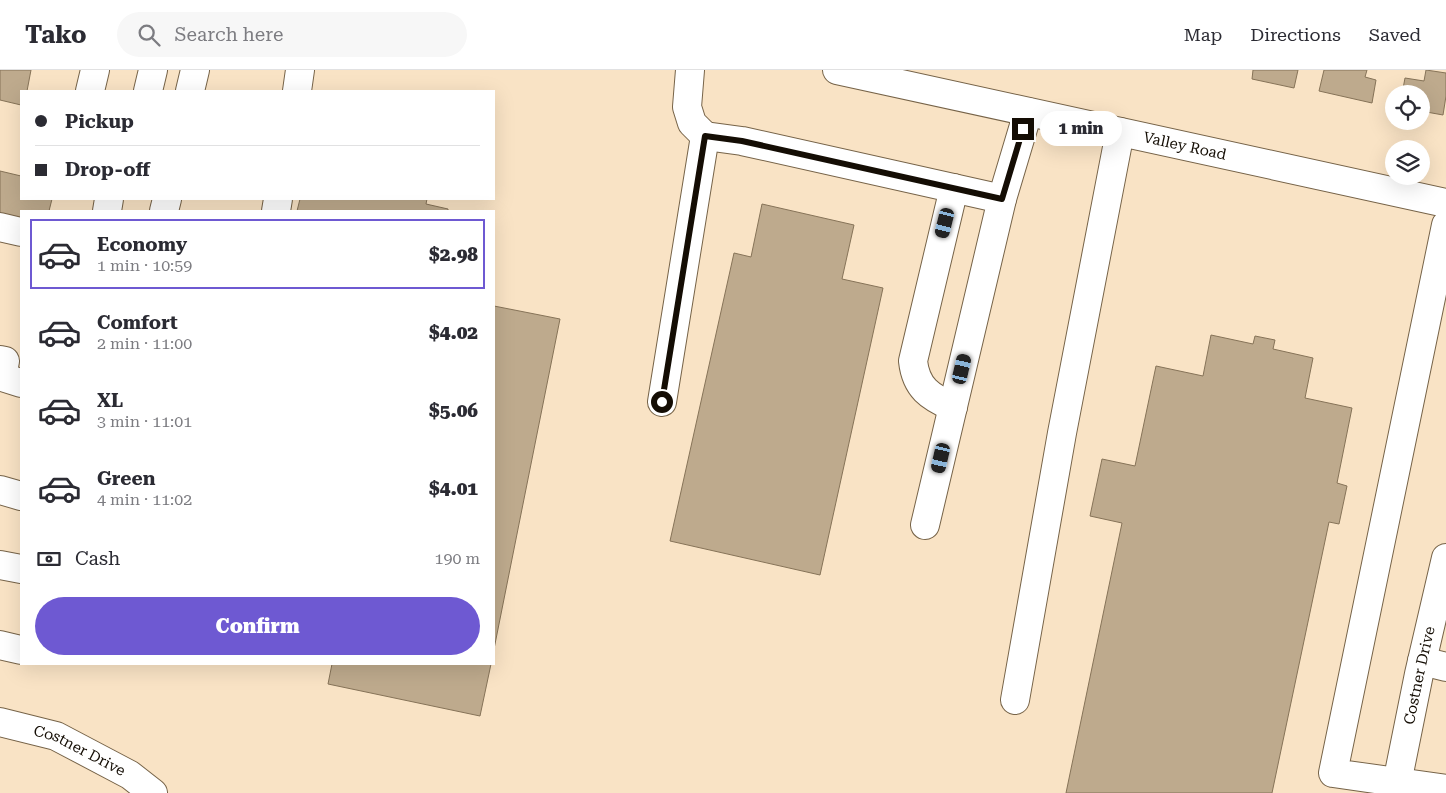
<!DOCTYPE html>
<html lang="en">
<head>
<meta charset="utf-8">
<style>
	body { margin:0; font-family:"Roboto Serif",serif; background:#f7f7f7; color:#2b2b33; height:100vh; display:flex; flex-direction:column; font-size:19px; white-space:nowrap }
	* { box-sizing:border-box; margin:0 }
	p { font-size:16px; color:#7c7c81 }
	.icon { flex:none; width:28px; height:28px; fill:none; stroke:currentColor; stroke-width:2; stroke-linecap:round; stroke-linejoin:round }
	.map { position:relative; flex:1; overflow:hidden }
	.details { position:absolute; left:20px; top:140px; width:475px; height:455px; display:flex; flex-direction:column; background:#fff; border-radius:0px; box-shadow:0 5px 20px #0002 }
	.details>* { flex:none }
	.guide { position:absolute; left:20px; top:20px; width:475px; height:110px; border-radius:0px; box-shadow:0 5px 20px #0002; display:grid; align-content:center; height:110px; padding:0 15px; background:#fff }
	.tools { position:absolute; left:1385px; top:15px; display:grid; gap:10px }
	.tools a { display:grid; place-items:center; width:45px; height:45px; border-radius:50%; background:#fff; box-shadow:0 5px 20px #0002; font-size:25px }
	.end { position:absolute; width:22px; height:22px; margin:-11px; border:6px solid #140d04; background:#fff; box-shadow:0 0 0 2px #fff }
	.from { border-radius:50% }
	.bubble { position:absolute; height:35px; border-radius:18px; background:#fff; box-shadow:0 5px 20px #0002; font-size:16px; font-weight:800; line-height:35px; text-align:center }
	.car { position:absolute; width:15px; height:30px; margin:-15px -8px; border-radius:6px; box-shadow:0 0 4px 1px #0007; background:linear-gradient(#222 24%,#8ab4d8 0 40%,#222 0 76%,#8ab4d8 0 86%,#222 0) }
	.guide b { display:flex; align-items:center; gap:18px; height:48px; font-size:19px }
	.guide b+b { border-top:1px solid #e1e1e2 }
	.guide i { width:12px; height:12px; background:#2b2b33 }
	ul { padding:9px 0 0; list-style:none }
	li { display:flex; align-items:center; gap:15px; height:70px; margin:0 10px 8px; padding:0 5px; border:2px solid transparent; border-radius:0px }
	li div { flex:1 }
	li b { display:block; font-size:19px }
	li em { font-style:normal; font-weight:800 }
	li.selected { border-color:#6e59d2 }
	li>.icon { width:45px; height:45px; stroke-width:1.5 }
	.pay { display:flex; align-items:center; gap:12px; height:55px; padding:0 15px; font-size:19px }
	.pay p { margin-inline-start:auto }
	.cta { display:flex; gap:10px; margin-top:auto; padding:10px 15px }
	.cta a { flex:1; height:58px; border-radius:30px; background:#6e59d2; color:#fff; font-size:20px; font-weight:800; line-height:58px; text-align:center }
	header { display:flex; align-items:center; gap:30px; box-sizing:border-box; height:70px; padding:0 25px; background:#fff; border-bottom:1px solid #e1e1e2 }
	header strong { font-size:24px }
	nav { display:flex; gap:28px; margin-inline-start:auto; font-size:18px }
	.search { width:350px; height:45px; background:#f7f7f7; display:flex; align-items:center; gap:12px; box-sizing:border-box; padding:0 18px; border-radius:28px; color:#7c7c81; font-size:19px }
	.map>svg:first-child { display:block }
	.building { fill:#beaa8d; stroke:#867358 }
	.lines { fill:none; stroke-linecap:round; stroke-linejoin:round }
	.minor-casing { stroke:#766348; stroke-width:30 }
	.minor { stroke:#fff; stroke-width:28 }
	.route { stroke:#140d04; stroke-width:6 }
	.labels { text-anchor:middle; dominant-baseline:central; stroke-width:4; stroke-linejoin:round; paint-order:stroke }
	.street-label { font-size:15px; fill:#140d04; stroke:#fff2df }
</style>
</head>
<body>
<header>
<strong>Tako</strong>
<div class="search"><svg class="icon" aria-label="search" viewBox="0 0 24 24"><circle cx="10" cy="10" r="6"/><path d="M15 15l6 6"/></svg>Search here</div>
<nav><a>Map</a><a>Directions</a><a>Saved</a></nav>
</header>
<div class="map">
<svg width="1446" height="723" viewBox="0 0 1446 723">
	<rect width="100%" height="100%" fill="#f9e3c5"/>
	<g class="building">
		<path d="M 0,0 L 31,0 L 27,21 L 21,21 L 21,35 L 0,30 Z"/>
		<path d="M 1253,0 L 1298,0 L 1294,18 L 1252,9 Z"/>
		<path d="M 1324,0 L 1367,0 L 1365,7 L 1376,10 L 1372,33 L 1319,21 Z"/>
		<path d="M 1426,0 L 1446,3 L 1446,26 L 1443,45 L 1421,41 L 1421,24 L 1402,24 L 1405,8 L 1424,11 Z"/>
		<path d="M 0,101 L 21,106 L 21,129 L 52,129 L 49,141 L 21,141 L 21,150 L 0,146 Z"/>
		<path d="M 300,129 L 427,129 L 426,134 L 448,139 L 448,141 L 297,141 Z"/>
		<path d="M 762,134 L 854,155 L 842,209 L 883,218 L 820,505 L 670,471 L 734,183 L 751,187 Z"/>
		<path d="M 494,236 L 560,249 L 494,579 Z"/>
		<path d="M 1211,265 L 1253,274 L 1255,266 L 1275,270 L 1273,279 L 1313,288 L 1305,328 L 1352,338 L 1337,413 L 1347,416 L 1339,454 L 1329,452 L 1272,723 L 1066,723 L 1122,453 L 1090,446 L 1102,389 L 1135,396 L 1156,296 L 1203,306 Z"/>
		<path d="M 332,594 L 491,594 L 480,646 L 328,614 Z"/>
	</g>
	<g class="lines">
		<defs>
			<g id="minor">
				<path id="s1" d="M 837,0 L 1446,133"/>
				<path d="M 90,21 L 95,0"/>
				<path d="M 148,21 L 153,0"/>
				<path d="M 190,21 L 195,0"/>
				<path d="M 297,21 L 300,0"/>
				<path d="M 705,66 L 742,71 L 1002,129"/>
				<path d="M 107,141 L 109,129"/>
				<path d="M 164,141 L 167,129"/>
				<path d="M 276,141 L 278,129"/>
				<path d="M 1446,155 L 1333,703 L 1446,719"/>
				<path d="M 0,157 L 21,162"/>
				<path d="M 0,290 L 5,291 L 2,307 L 21,313"/>
				<path d="M 662,332 L 705,66 L 692,53 L 687,37 L 690,0"/>
				<path d="M 953,337 C 930,327 916,318 913,291 L 954,118"/>
				<path d="M 0,420 L 21,426"/>
				<path d="M 925,455 L 1002,129 L 1028,42"/>
				<path d="M 0,495 L 21,499"/>
				<path d="M 0,575 L 21,580"/>
				<path d="M 1422,591 L 1446,597"/>
				<path d="M 1015,630 L 1062,363 L 1120,62"/>
				<path id="s2" d="M 0,652 L 56,666 L 130,705 L 153,723"/>
				<path id="s3" d="M 1395,723 L 1419,604 L 1446,488"/>
			</g>
		</defs>
		<use href="#minor" class="minor-casing"/>
		<use href="#minor" class="minor"/>
	</g>
	<g class="lines">
		<path class="route" d="M 662,332 L 705,66 L 742,71 L 1002,129 L 1023,59"/>
	</g>
	<g class="labels">
		<g class="street-label">
			<text stroke="none"><textPath href="#s1" startOffset="356">Valley Road</textPath></text>
			<text stroke="none"><textPath href="#s3" startOffset="120">Costner Drive</textPath></text>
			<text stroke="none"><textPath href="#s2" startOffset="85">Costner Drive</textPath></text>
		</g>
	</g>
</svg>
<div class="tools">
<a><svg class="icon" aria-label="locate" viewBox="0 0 24 24"><circle cx="12" cy="12" r="6"/><path d="M12 2v4M12 18v4M2 12h4M18 12h4"/></svg></a>
<a><svg class="icon" aria-label="layers" viewBox="0 0 24 24"><path d="M12 4l9 5-9 5-9-5zM3 14l9 5 9-5"/></svg></a>
</div>
<i class="end from" style="left:662px;top:332px"></i>
<i class="end" style="left:1023px;top:59px"></i>
<div class="bubble" style="left:1040px;top:41px;width:82px">1 min</div>
<i class="car" style="left:945px;top:153px;rotate:194deg"></i>
<i class="car" style="left:962px;top:299px;rotate:13deg"></i>
<i class="car" style="left:941px;top:388px;rotate:193deg"></i>
<div class="guide">
<b><i class="from"></i>Pickup</b>
<b><i></i>Drop-off</b>
</div>
<section class="details">
<ul>
<li class="selected"><svg class="icon" aria-label="car" viewBox="0 0 24 24"><path d="M5 17H2v-5l4-1 3-4h7l3 4 3 1v5h-3M9 17h6M6 11h13"/><circle cx="7" cy="17" r="2"/><circle cx="17" cy="17" r="2"/></svg><div><b>Economy</b><p>1 min · 10:59</p></div><em>$2.98</em></li>
<li><svg class="icon" aria-label="car" viewBox="0 0 24 24"><path d="M5 17H2v-5l4-1 3-4h7l3 4 3 1v5h-3M9 17h6M6 11h13"/><circle cx="7" cy="17" r="2"/><circle cx="17" cy="17" r="2"/></svg><div><b>Comfort</b><p>2 min · 11:00</p></div><em>$4.02</em></li>
<li><svg class="icon" aria-label="car" viewBox="0 0 24 24"><path d="M5 17H2v-5l4-1 3-4h7l3 4 3 1v5h-3M9 17h6M6 11h13"/><circle cx="7" cy="17" r="2"/><circle cx="17" cy="17" r="2"/></svg><div><b>XL</b><p>3 min · 11:01</p></div><em>$5.06</em></li>
<li><svg class="icon" aria-label="car" viewBox="0 0 24 24"><path d="M5 17H2v-5l4-1 3-4h7l3 4 3 1v5h-3M9 17h6M6 11h13"/><circle cx="7" cy="17" r="2"/><circle cx="17" cy="17" r="2"/></svg><div><b>Green</b><p>4 min · 11:02</p></div><em>$4.01</em></li>
</ul>
<div class="pay"><svg class="icon" aria-label="cash" viewBox="0 0 24 24"><path d="M3 7h18v10H3z"/><circle cx="12" cy="12" r="2"/></svg>Cash<p>190 m</p></div>
<div class="cta"><a>Confirm</a></div>
</section>
</div>
</body>
</html>
